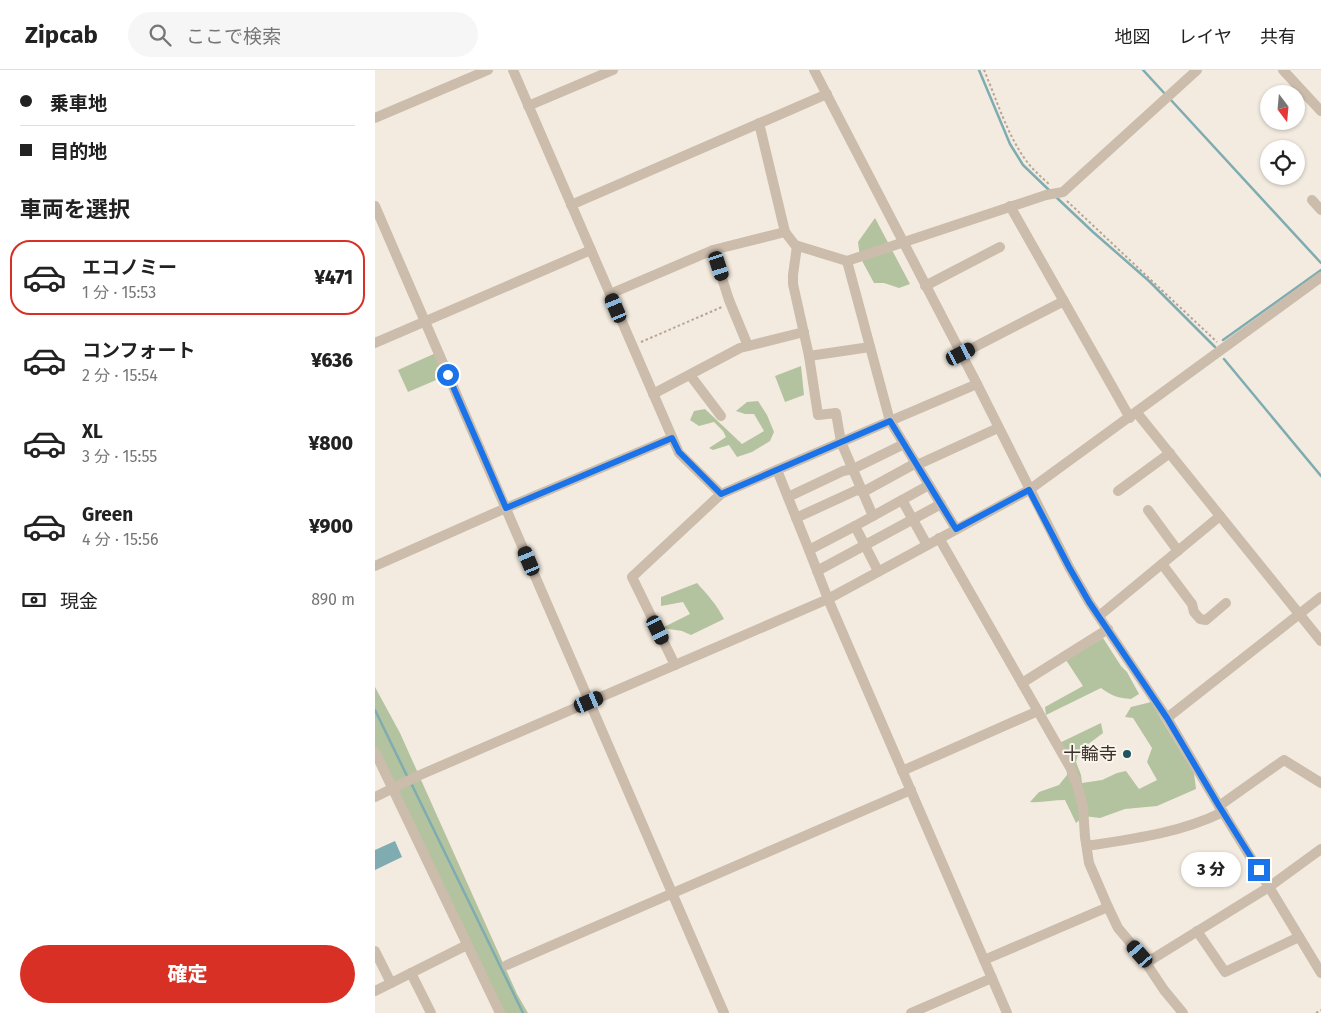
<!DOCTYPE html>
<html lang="ja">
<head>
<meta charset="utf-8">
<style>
	body { margin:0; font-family:"Fira Sans","Noto Sans JP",sans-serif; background:#f6f6f6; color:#222; height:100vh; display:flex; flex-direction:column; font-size:19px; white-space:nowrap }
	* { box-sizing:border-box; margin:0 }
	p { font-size:16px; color:#767676 }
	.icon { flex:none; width:28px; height:28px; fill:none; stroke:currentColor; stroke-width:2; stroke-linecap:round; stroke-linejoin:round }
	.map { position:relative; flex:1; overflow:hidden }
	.details { display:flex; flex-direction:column; background:#fff; width:375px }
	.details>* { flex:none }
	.guide { display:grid; align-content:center; height:110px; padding:0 20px; background:#fff }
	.needle { width:32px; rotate:164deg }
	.tools { position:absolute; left:885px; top:15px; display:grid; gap:10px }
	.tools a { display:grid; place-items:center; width:45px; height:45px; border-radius:50%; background:#fff; box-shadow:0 1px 4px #0004; font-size:25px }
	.end { position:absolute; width:22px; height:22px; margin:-11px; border:6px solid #1a73e8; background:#fff; box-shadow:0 0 0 2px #fff }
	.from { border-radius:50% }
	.bubble { position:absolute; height:35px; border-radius:18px; background:#fff; box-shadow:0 1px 4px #0004; font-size:16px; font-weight:800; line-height:35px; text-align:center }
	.car { position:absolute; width:15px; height:30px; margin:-15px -8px; border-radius:6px; box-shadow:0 0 4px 1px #0007; background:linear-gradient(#222 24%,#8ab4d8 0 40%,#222 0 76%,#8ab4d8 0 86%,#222 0) }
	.guide b { display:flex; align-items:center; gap:18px; height:48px; font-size:19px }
	.guide b+b { border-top:1px solid #e0e0e0 }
	.guide i { width:12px; height:12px; background:#222 }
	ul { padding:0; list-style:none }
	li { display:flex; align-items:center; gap:15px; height:75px; margin:0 10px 8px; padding:0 10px; border:2px solid transparent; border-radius:20px }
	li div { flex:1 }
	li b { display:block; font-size:19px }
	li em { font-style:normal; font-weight:800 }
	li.active { border-color:#d93025 }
	li>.icon { width:45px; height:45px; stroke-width:1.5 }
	h2 { padding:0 20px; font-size:22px; line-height:60px }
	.pay { display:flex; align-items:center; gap:12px; height:55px; padding:0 20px; font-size:19px }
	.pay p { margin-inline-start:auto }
	.primary-button { display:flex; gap:10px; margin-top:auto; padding:10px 20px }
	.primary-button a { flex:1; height:58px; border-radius:30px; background:#d93025; color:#fff; font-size:20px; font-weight:800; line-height:58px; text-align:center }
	header { display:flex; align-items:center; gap:30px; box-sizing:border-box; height:70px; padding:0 25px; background:#fff; border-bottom:1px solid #e0e0e0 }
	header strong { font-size:24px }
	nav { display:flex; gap:28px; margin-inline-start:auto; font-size:18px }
	.search { width:350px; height:45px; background:#f6f6f6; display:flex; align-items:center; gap:12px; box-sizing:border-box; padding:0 18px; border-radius:28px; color:#767676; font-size:19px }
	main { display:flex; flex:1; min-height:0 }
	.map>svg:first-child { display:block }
	.green { fill:#b4c39f }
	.water { fill:#7eacb1 }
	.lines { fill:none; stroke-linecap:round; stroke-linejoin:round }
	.stream { stroke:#7eacb1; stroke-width:2.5 }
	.path { stroke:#b8a695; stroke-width:2; stroke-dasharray:2.5 2.5; stroke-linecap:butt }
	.minor { stroke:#ccbcab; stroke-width:10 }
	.route { stroke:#1a73e8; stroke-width:6 }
	.poi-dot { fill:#1f545c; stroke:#faf5ec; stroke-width:2 }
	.labels { text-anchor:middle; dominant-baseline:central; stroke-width:4; stroke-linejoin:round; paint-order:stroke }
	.poi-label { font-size:18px; fill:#39302a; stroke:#faf5ec; text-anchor:end }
</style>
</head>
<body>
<header>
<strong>Zipcab</strong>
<div class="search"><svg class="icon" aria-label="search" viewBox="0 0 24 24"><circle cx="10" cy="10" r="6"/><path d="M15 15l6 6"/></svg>ここで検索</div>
<nav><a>地図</a><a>レイヤ</a><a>共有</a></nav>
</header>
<main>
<section class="details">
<div class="guide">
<b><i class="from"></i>乗車地</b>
<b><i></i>目的地</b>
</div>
<h2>車両を選択</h2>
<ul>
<li class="active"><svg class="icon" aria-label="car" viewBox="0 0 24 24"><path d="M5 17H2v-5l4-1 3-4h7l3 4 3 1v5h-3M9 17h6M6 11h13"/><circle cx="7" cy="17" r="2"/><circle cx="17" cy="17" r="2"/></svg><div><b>エコノミー</b><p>1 分 · 15:53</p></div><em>¥471</em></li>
<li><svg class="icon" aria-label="car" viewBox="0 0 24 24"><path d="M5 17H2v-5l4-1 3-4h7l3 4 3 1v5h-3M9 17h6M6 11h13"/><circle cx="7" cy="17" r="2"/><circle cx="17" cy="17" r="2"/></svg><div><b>コンフォート</b><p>2 分 · 15:54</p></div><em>¥636</em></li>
<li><svg class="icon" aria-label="car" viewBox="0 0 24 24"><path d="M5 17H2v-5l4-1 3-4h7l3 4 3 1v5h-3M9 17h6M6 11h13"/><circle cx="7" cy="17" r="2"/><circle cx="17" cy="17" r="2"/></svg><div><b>XL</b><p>3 分 · 15:55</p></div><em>¥800</em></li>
<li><svg class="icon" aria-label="car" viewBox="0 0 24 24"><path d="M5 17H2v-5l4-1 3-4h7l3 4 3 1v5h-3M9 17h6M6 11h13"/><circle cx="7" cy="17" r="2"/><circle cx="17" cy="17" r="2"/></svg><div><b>Green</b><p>4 分 · 15:56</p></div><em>¥900</em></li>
</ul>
<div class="pay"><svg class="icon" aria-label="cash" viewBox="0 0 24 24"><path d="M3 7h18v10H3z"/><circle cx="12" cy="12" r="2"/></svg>現金<p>890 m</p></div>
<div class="primary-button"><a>確定</a></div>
</section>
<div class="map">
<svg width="946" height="943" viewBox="0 0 946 943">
	<rect width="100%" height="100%" fill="#f3ebdf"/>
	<g class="green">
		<path d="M 500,148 L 535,214 L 524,218 L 509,213 L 499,213 L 485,187 L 483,172 Z"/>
		<path d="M 63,282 L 73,305 L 33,322 L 23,300 Z"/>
		<path d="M 426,296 L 429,325 L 410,332 L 400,306 Z"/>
		<path d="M 383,331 L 392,345 L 399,362 L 395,371 L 377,382 L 362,387 L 354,375 L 338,380 L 334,378 L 351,367 L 348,361 L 339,352 L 324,356 L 315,350 L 319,341 L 330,339 L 367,374 L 389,361 L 379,344 L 370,344 L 361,341 L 372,332 Z"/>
		<path d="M 322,513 C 332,524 342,535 349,549 L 316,565 L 307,561 L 287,558 L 315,544 L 308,532 L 286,536 L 286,527 Z"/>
		<path d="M 728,568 L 746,596 L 752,602 L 764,624 L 756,629 C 743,628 737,626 726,618 L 671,645 L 670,637 L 708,616 L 691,590 Z"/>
		<path d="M 0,617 L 25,663 L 142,924 L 153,943 L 126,943 L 0,683 Z"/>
		<path d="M 776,632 L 819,703 L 821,719 L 782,736 L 750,739 L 725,748 L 709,746 L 701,753 L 690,730 C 678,730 667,733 655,732 L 664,722 L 684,715 L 692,705 L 691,690 L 678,676 L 726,653 L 728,663 L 704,681 L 701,692 L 706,705 L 707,713 L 727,710 L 742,703 L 751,701 L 764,719 L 782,710 L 772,692 L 777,678 L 758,648 L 750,647 L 756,637 Z"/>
	</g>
	<path class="water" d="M 20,771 L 27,787 L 0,800 L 0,780 Z"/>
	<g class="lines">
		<g class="stream">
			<path d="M 604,0 L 635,74 L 648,95 L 675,121"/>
			<path d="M 768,0 L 791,25"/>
			<path d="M 795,29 L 946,193"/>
			<path d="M 681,127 L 718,162 L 774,211 L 840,277"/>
			<path d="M 848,270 L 946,200"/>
			<path d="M 849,289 L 946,406"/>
			<path d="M 0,640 L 33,708"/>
			<path d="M 36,713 L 148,943"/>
		</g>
		<g class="path">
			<path d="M 609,0 C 621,28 632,64 650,89 C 657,99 665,106 674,114"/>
			<path d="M 692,131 L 842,272"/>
			<path d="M 266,272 L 347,237"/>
			<path d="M 941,943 L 946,940"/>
		</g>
		<g class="minor">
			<path d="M 138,0 L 300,374 L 304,383 L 346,424"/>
			<path d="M 439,0 L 602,314 L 694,497 L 714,532 L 792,648 L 844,736 L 894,817 L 946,903"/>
			<path d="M 908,0 L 946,41"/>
			<path d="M 153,36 L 238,0"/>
			<path d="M 0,48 L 113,0"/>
			<path d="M 384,53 L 410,162 L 420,175 L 472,191 L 671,125 L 688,122 L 822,0"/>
			<path d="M 937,130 L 946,140"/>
			<path d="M 196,135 L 452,24"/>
			<path d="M 0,136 L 349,943"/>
			<path d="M 635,136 L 755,348"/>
			<path d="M 422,176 L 418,205 L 418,214 L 434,286 L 443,345 L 461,343 L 466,372 L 498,446"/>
			<path d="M 338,180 L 354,230 L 373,276"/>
			<path d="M 472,191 L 515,351 L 581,459"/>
			<path d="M 550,216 L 625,177"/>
			<path d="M 235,224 L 338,180 L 410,162"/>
			<path d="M 0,273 L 216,180"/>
			<path d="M 586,284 L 689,231"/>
			<path d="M 434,286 L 495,277"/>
			<path d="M 315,305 L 346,346"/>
			<path d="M 278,324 L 365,278 L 429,262"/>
			<path d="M 762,343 L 946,571"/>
			<path d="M 542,395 L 623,358"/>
			<path d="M 402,400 L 434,480 L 480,456 L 554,415"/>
			<path d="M 743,421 L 795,383"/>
			<path d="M 413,427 L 468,401 L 478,399 L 529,374"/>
			<path d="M 527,430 L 552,475"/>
			<path d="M 773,440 L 803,481"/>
			<path d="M 421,448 L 482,420 L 488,422 L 541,393"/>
			<path d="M 480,456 L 503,501"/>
			<path d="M 564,468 L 696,699 L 703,718 L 708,737 L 710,767 L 714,793 L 733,837 L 743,858 L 765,884 L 789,920 L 808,943"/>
			<path d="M 434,480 L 453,529 L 632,943"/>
			<path d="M 787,494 L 817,534 L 819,542 L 825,549 L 831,550 L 851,533"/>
			<path d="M 0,496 L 131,438 L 297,368"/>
			<path d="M 442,501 L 566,434"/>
			<path d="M 724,546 L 845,446"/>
			<path d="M 300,595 L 257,507 L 346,424 L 515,351 L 602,314"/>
			<path d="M 647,613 L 733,559"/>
			<path d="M 792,648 L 946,527"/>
			<path d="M 0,682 L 125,943"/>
			<path d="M 527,701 L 663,641"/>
			<path d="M 0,727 L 45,705 L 453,529 L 654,420 L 946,207"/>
			<path d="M 844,736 L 909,690 L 946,713"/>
			<path d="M 712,776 C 758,769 805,763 848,742"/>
			<path d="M 822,861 L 850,902 L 924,867"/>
			<path d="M 0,881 L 16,913"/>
			<path d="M 609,890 L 733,837"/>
			<path d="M 771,893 L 894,817 L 946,779"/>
			<path d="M 132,895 L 536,720"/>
			<path d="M 36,903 L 56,943"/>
			<path d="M 0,921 L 92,875"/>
			<path d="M 536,943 L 617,908"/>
		</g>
	</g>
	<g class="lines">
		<path class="route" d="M 73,305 L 131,438 L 297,368 L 304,382 L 346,424 L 515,351 L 581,459 L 654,420 L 694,497 L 714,532 L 792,648 L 844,736 L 884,800"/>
	</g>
	<circle class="poi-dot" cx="752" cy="684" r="5"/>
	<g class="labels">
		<g class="poi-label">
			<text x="742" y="684">十輪寺</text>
		</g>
	</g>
</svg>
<div class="tools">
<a><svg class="needle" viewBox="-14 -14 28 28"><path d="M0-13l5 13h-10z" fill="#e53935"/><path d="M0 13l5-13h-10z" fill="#767676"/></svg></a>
<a><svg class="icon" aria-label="locate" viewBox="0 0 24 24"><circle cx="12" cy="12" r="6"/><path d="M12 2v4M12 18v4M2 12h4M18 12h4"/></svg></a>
</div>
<i class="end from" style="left:73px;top:305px"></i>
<i class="end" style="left:884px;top:800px"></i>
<div class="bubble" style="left:806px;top:782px;width:60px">3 分</div>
<i class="car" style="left:344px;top:196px;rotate:162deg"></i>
<i class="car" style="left:241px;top:238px;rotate:337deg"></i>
<i class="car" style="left:586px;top:284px;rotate:63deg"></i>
<i class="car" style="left:154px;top:491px;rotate:337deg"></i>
<i class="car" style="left:283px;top:560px;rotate:154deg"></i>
<i class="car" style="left:214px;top:632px;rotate:67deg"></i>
<i class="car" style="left:765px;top:884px;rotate:319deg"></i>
</div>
</main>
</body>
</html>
